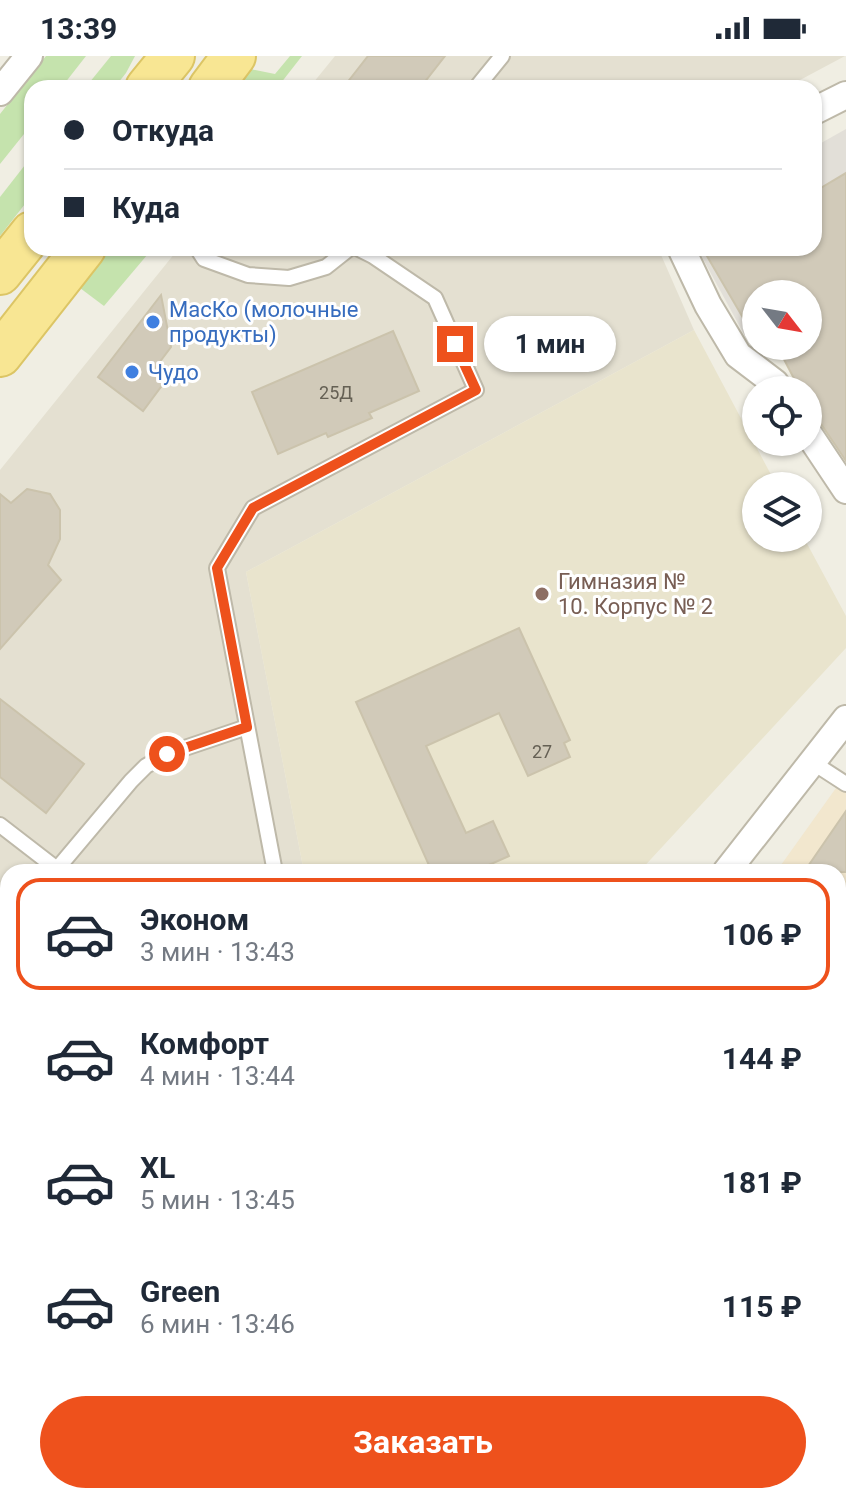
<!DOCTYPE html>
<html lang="ru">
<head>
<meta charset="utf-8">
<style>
	body { margin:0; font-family:Roboto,sans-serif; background:#f6f6f7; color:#1f2937; height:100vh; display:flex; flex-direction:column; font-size:30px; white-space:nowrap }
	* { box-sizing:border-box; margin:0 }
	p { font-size:26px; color:#747a83 }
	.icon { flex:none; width:44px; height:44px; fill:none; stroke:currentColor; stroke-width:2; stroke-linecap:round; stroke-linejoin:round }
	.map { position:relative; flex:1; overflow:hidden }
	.drawer { position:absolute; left:0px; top:808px; width:846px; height:640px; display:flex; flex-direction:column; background:#fff; border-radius:24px 24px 0 0; box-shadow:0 2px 6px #0004 }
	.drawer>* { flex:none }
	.guide { position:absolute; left:24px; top:24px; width:798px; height:176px; border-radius:24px; box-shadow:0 2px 6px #0004; display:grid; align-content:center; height:176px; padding:0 40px; background:#fff }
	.needle { width:52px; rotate:121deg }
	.tools { position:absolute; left:742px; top:224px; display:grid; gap:16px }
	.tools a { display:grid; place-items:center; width:80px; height:80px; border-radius:50%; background:#fff; box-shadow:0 2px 6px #0004; font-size:40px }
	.end { position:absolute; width:36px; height:36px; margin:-18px; border:10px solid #ee511c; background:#fff; box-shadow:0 0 0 4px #fff }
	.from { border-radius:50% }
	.bubble { position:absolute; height:56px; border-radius:28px; background:#fff; box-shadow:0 2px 6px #0004; font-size:26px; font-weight:700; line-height:56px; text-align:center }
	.guide b { display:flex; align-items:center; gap:28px; height:76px; font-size:30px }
	.guide b+b { border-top:2px solid #e0e1e3 }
	.guide i { width:20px; height:20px; background:#1f2937 }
	ul { padding:14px 0 0; list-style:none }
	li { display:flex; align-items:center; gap:24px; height:112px; margin:0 16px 12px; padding:0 24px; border:4px solid transparent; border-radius:24px }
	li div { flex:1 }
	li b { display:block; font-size:30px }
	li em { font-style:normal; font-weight:700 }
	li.active { border-color:#ee511c }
	li>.icon { width:72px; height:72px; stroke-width:1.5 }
	.cta { display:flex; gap:16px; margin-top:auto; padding:16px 40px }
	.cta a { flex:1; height:92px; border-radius:48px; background:#ee511c; color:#fff; font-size:32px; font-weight:700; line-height:92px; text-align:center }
	.status { display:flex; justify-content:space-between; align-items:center; height:56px; padding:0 40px; background:#fff; direction:ltr }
	.status svg { height:22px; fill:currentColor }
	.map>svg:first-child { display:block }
	.residential { fill:#e4e0d1 }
	.commercial { fill:#f2e7ce }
	.industrial { fill:#e2dfd8 }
	.education { fill:#e9e4cd }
	.green { fill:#c5e3ad }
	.building { fill:#d1cab9; stroke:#cbc3ac; stroke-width:2 }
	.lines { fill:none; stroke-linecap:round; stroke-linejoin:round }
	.lane-casing { stroke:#beb9a9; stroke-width:18 }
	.street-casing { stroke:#beb9a9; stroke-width:30 }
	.primary-casing { stroke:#dcc565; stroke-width:46 }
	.lane { stroke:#fff; stroke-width:14 }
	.street { stroke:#fff; stroke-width:26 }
	.primary { stroke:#f8e693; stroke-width:42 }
	.route { stroke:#ee511c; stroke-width:10 }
	.shop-dot { fill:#3f7fe0; stroke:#fff; stroke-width:3 }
	.education-dot { fill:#8d6e63; stroke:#fff; stroke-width:3 }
	.labels { text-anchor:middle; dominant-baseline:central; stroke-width:6; stroke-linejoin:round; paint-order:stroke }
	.number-label { font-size:18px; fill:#656054 }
	.shop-label { font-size:22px; fill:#366cbe; stroke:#fff; text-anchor:start }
	.education-label { font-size:22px; fill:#785e54; stroke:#fff; text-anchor:start }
</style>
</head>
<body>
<div class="status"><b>13:39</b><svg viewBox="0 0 49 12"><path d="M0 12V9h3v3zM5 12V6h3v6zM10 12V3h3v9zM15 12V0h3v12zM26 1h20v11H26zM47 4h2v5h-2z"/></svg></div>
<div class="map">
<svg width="846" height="1448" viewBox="0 0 846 1448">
	<rect width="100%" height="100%" fill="#f0eee3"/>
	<g class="residential">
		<path d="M 335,0 L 845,0 L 785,32 L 309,32 Z"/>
		<path d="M 179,192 L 658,192 L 694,274 L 246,516 L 304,816 L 8,816 L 8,1240 L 0,1233 L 0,414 Z"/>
	</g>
	<path class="commercial" d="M 846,718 L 846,1055 L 838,1051 L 838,816 L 776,816 Z"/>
	<path class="industrial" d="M 846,73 L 846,224 L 808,238 L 756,238 L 756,273 L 745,280 L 697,192 L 814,192 L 814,91 Z"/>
	<path class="education" d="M 694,274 L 777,430 L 756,430 L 756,482 L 804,482 L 846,560 L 846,592 L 639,816 L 304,816 L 246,516 Z"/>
	<g class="green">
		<path d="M 46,0 L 86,0 L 61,32 L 32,32 L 32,68 L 0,108 L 0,58 Z"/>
		<path d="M 111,0 L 135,0 L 126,17 L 114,32 L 85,32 Z"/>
		<path d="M 290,0 L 302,0 L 277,32 L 236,32 L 250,13 L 275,18 Z"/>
		<path d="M 32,100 L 32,139 L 0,180 L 0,141 Z"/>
		<path d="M 111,192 L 153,192 L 104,250 L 80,232 Z"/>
	</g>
	<g class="building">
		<path d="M 368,0 L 445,0 L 420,32 L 343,32 Z"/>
		<path d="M 846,117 L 846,405 L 821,368 L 815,363 L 808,349 L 808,334 L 800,334 L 777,290 L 808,290 L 808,238 L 756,238 L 756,284 L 707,200 L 720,192 L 814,192 L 814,136 Z"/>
		<path d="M 161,239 L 171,291 L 156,311 L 169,320 L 143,355 L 98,321 Z"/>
		<path d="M 393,275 L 419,335 L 369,357 L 372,362 L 328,381 L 326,377 L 278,398 L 252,336 Z"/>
		<path d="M 27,433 L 50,438 L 60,454 L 60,483 L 48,509 L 61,524 L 0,593 L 0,438 L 11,447 Z"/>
		<path d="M 519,572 L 570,684 L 564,687 L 570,701 L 528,720 L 499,657 L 426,690 L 466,777 L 493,765 L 509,800 L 473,816 L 432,816 L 356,646 Z"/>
		<path d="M 0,643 L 84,708 L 46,757 L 0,721 Z"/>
		<path d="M 846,755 L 846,816 L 804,816 Z"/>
	</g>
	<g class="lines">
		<defs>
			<g id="lane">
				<path d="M 476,32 L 502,0"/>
				<path d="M 197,192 L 204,203 L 248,219 L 289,222 L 326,211 L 350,192"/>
				<path d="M 812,706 L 846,728"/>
				<path d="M 0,769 L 57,813 L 131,725 L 146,710 L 167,698 L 247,671"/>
				<path d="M 275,816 L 217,512 L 253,452 L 476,334 L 435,242 L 373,200 L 357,192"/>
				<path d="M 838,919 L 846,908"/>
				<path d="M 0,1269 L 8,1276"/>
				<path d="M 216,1440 L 226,1448"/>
			</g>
			<g id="street">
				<path d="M 0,36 L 29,0"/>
				<path d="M 814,55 L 846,39"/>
				<path d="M 681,192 L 708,249 L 738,299 L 775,327 L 779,334"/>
				<path d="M 808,377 L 846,434"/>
				<path d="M 726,816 L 846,663"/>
				<path d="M 249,1448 L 255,1440"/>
			</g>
			<g id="primary">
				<path d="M 147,32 L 173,0"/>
				<path d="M 210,32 L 234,0"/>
				<path d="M 0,217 L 32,177"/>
				<path d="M 0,299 L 84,192"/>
			</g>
		</defs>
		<use href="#lane" class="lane-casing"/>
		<use href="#street" class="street-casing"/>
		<use href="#primary" class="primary-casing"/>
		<use href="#lane" class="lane"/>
		<use href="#street" class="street"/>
		<use href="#primary" class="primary"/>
	</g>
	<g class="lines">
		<path class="route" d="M 167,698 L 247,671 L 217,512 L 253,452 L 476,334 L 455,288"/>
	</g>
	<g class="shop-dot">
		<circle cx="153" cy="266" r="8"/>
		<circle cx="132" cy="316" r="8"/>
	</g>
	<circle class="education-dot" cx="542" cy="538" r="8"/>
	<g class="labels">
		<g class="number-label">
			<text x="336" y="336">25Д</text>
			<text x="542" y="695">27</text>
		</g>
		<g class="shop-label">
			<text x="169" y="253">МасКо (молочные<tspan x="169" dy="25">продукты)</tspan></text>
			<text x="148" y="316">Чудо</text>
		</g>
		<g class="education-label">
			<text x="558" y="525">Гимназия №<tspan x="558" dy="25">10. Корпус № 2</tspan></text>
		</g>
	</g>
</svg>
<div class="tools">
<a><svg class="needle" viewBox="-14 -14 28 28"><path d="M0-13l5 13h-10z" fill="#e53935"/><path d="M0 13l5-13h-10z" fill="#747a83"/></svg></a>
<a><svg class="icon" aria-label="locate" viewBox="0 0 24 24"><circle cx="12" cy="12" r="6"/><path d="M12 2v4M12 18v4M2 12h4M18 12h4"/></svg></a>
<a><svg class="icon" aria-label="layers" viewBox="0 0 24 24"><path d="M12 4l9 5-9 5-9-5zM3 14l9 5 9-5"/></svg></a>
</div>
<i class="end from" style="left:167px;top:698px"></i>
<i class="end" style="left:455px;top:288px"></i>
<div class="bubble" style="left:484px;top:260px;width:132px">1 мин</div>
<div class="guide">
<b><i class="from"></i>Откуда</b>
<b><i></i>Куда</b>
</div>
<section class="drawer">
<ul>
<li class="active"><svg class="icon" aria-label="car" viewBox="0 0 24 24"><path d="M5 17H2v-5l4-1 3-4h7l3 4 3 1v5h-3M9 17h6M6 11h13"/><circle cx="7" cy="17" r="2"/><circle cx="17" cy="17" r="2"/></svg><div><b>Эконом</b><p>3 мин · 13:43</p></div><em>106 ₽</em></li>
<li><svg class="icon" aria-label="car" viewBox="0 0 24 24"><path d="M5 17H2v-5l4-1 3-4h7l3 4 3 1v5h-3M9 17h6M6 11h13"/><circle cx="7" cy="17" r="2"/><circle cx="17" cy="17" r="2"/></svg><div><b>Комфорт</b><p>4 мин · 13:44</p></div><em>144 ₽</em></li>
<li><svg class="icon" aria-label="car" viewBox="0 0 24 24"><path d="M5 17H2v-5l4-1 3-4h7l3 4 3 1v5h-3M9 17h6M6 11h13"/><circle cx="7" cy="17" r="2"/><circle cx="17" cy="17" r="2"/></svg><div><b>XL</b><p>5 мин · 13:45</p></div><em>181 ₽</em></li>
<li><svg class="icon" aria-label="car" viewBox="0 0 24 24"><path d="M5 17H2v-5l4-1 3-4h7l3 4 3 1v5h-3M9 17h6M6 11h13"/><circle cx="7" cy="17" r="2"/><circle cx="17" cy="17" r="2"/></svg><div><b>Green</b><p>6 мин · 13:46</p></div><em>115 ₽</em></li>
</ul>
<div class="cta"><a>Заказать</a></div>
</section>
</div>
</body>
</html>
